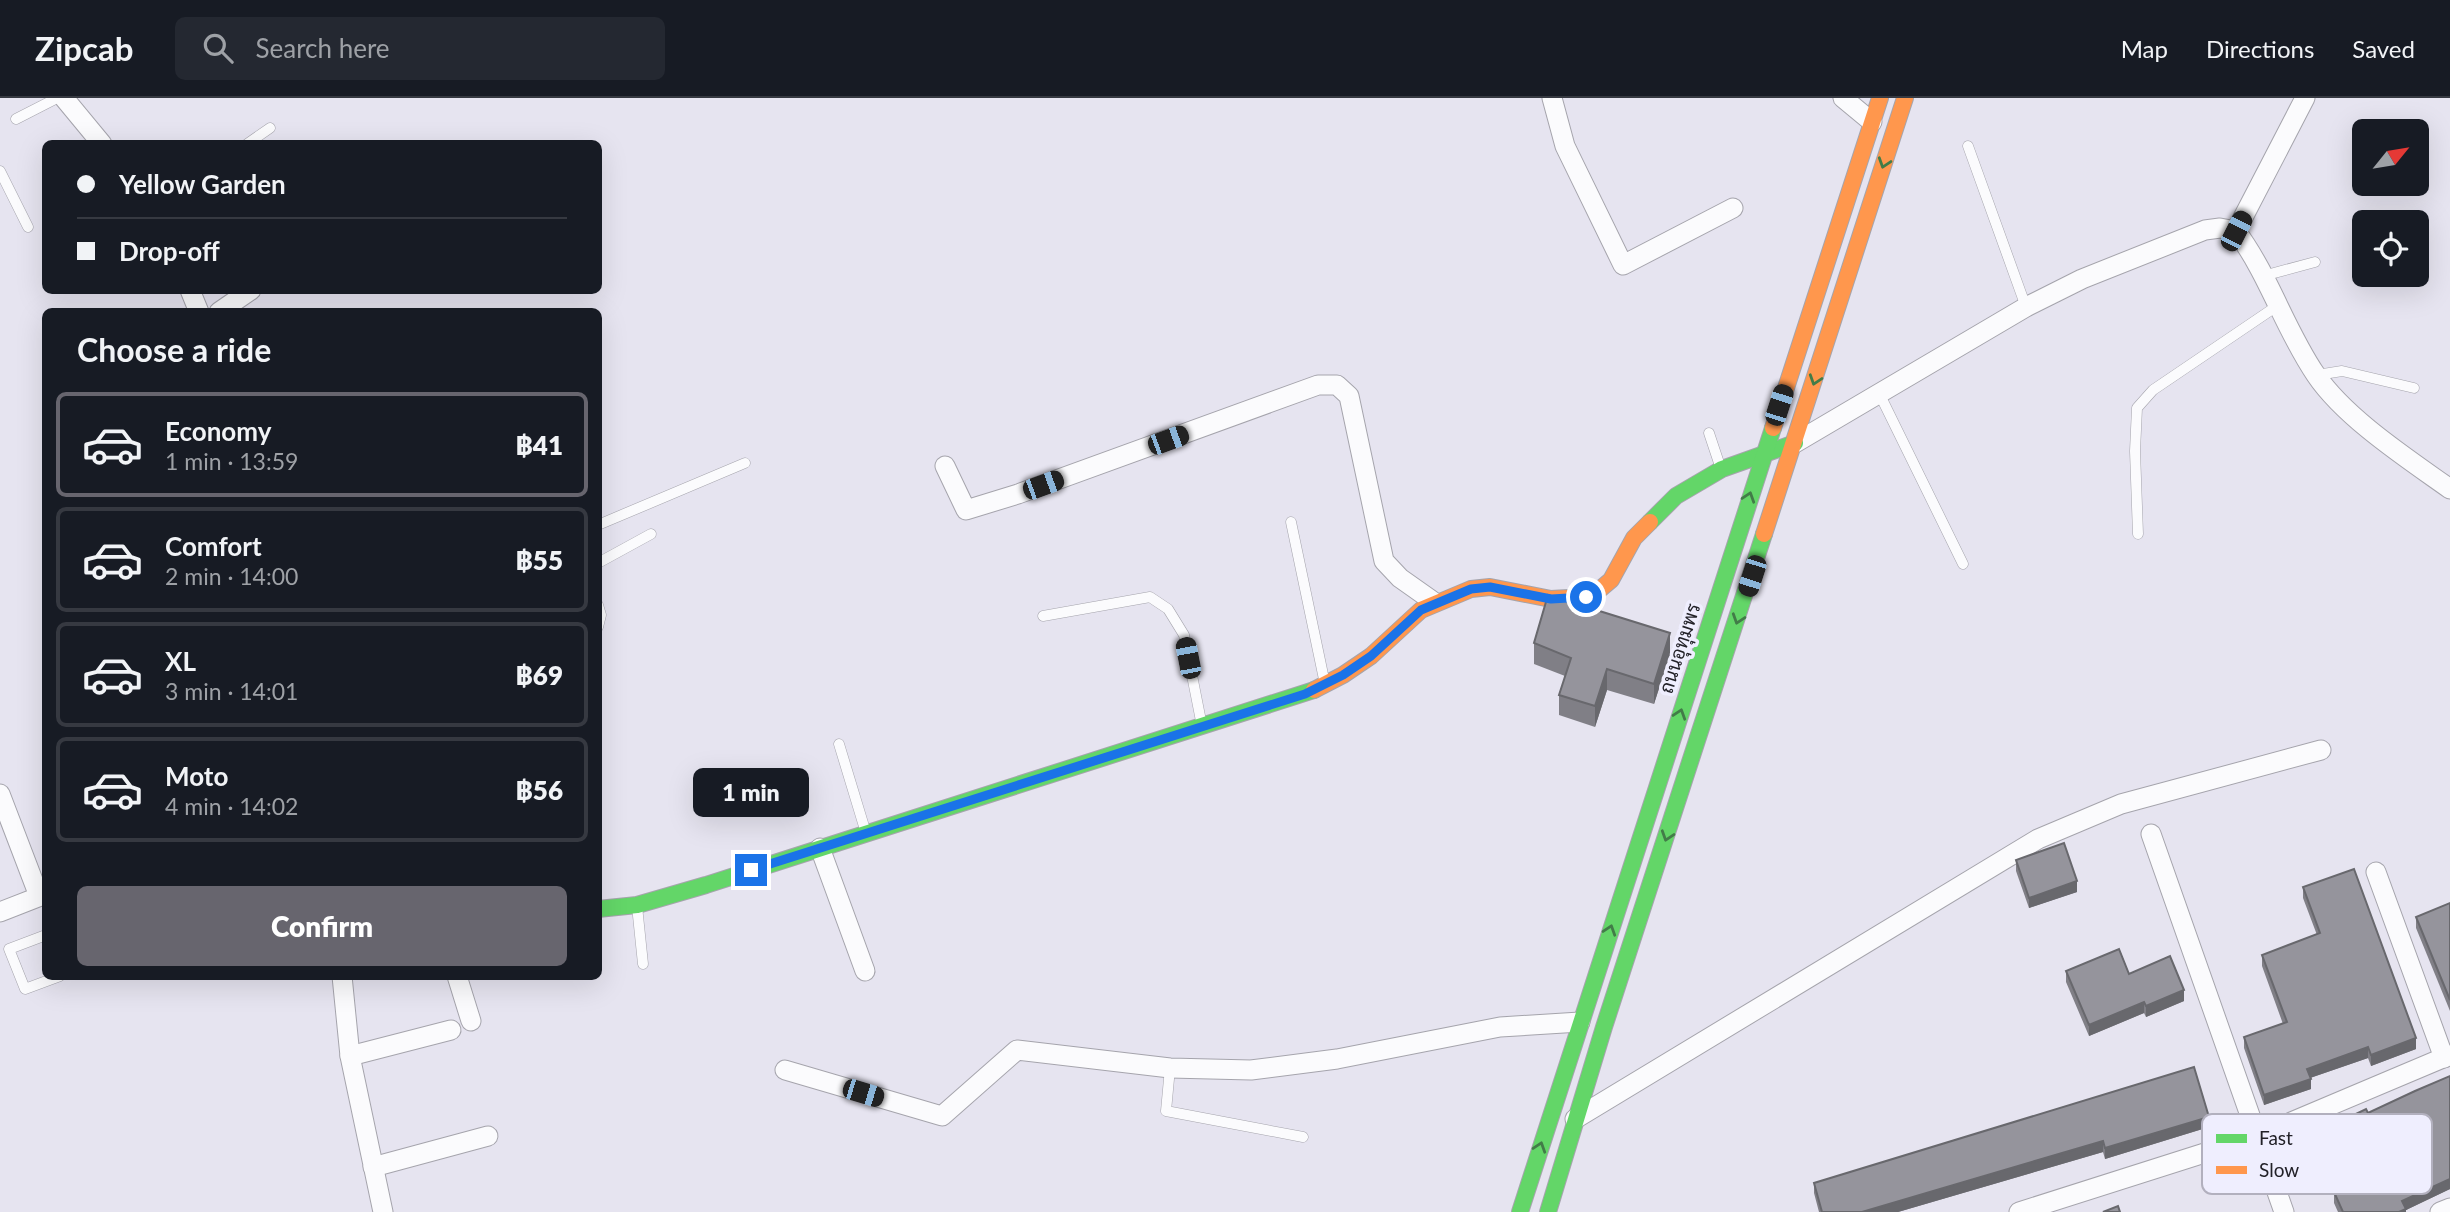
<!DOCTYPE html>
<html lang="en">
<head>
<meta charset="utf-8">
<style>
	body { margin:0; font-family:Lato,Sarabun,sans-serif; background:#242831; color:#f1f3f6; height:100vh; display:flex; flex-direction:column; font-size:26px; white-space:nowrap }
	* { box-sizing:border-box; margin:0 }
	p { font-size:23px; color:#9ea1a6 }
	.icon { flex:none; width:38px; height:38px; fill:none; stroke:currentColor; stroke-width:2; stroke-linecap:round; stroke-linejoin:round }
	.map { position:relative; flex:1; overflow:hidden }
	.details { position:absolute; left:42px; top:210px; width:560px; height:672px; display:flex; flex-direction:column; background:#171b24; border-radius:10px; box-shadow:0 7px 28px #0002 }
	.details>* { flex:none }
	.top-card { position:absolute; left:42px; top:42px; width:560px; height:154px; border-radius:10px; box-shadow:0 7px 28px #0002; display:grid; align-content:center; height:154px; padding:0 35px; background:#171b24 }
	.needle { width:46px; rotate:60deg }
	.tools { position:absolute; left:2352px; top:21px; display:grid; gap:14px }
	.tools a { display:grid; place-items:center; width:77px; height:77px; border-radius:10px; background:#171b24; box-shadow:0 7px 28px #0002; font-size:35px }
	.end { position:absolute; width:32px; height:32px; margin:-16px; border:9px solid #1a73e8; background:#fff; box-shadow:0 0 0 4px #fff }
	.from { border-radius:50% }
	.bubble { position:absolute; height:49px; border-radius:10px; background:#171b24; box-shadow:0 7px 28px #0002; font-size:23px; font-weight:800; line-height:49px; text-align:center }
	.car { position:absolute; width:21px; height:42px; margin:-21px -10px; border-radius:9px; box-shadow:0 0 5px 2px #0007; background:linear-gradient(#222 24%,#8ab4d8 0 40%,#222 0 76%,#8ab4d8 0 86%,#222 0) }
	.top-card b { display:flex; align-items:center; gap:24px; height:66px; font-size:26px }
	.top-card b+b { border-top:2px solid #363941 }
	.top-card i { width:18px; height:18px; background:#f1f3f6 }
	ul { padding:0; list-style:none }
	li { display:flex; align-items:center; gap:21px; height:105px; margin:0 14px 10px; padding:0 21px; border:4px solid #363941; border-radius:10px }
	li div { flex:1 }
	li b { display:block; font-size:26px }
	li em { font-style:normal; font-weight:800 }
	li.on { border-color:#67656e }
	li>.icon { width:63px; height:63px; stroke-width:1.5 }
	h2 { padding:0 35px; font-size:32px; line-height:84px }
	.button { display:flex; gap:14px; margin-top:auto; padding:14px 35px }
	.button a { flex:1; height:80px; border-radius:10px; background:#67656e; color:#fff; font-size:28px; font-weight:800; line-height:80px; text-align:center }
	header { display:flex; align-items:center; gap:42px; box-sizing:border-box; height:98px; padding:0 35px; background:#171b24; border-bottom:2px solid #363941 }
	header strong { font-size:33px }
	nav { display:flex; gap:38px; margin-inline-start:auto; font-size:24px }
	.search { width:490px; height:63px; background:#242831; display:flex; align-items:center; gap:18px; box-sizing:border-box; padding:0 24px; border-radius:10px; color:#9ea1a6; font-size:26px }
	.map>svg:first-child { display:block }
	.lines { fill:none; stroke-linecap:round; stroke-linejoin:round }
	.lane-casing { stroke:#a5a4ac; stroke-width:11 }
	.street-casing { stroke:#a5a4ac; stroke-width:21 }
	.fast-casing { stroke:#a5a4ac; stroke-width:18 }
	.slow-casing { stroke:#a5a4ac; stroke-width:18 }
	.lane { stroke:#fbfbfd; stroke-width:10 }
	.street { stroke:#fbfbfd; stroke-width:19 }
	.fast { stroke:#63d668; stroke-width:16 }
	.slow { stroke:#ff974d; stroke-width:16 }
	.wall { fill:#807f86 }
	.shaded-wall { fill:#68686d }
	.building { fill:#95949c; stroke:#68686d; stroke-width:2 }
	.oneway { stroke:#427c48 }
	.route { stroke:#1a73e8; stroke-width:9 }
	.labels { text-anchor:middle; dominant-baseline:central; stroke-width:7; stroke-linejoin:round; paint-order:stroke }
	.street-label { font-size:19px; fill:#222128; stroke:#efeefe }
	.key { fill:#efeefe; stroke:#b2b0be; stroke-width:2 }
	.key-label { font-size:19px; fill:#222128 }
</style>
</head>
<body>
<header>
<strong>Zipcab</strong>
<div class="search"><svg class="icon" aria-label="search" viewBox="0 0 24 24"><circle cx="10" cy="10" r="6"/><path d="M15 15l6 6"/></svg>Search here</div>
<nav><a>Map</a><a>Directions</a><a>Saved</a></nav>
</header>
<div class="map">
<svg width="2450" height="1114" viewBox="0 0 2450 1114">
	<rect width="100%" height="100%" fill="#e6e4f0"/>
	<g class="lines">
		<defs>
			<g id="lane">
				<path d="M 16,21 L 57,0"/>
				<path d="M 247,46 L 270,30"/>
				<path d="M 1968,48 L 2026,209"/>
				<path d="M 0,73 L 28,129"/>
				<path d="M 2263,178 L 2315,164"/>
				<path d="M 2317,277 L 2342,273 L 2414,290"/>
				<path d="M 1879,295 L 1963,466"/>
				<path d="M 1709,335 L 1721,371"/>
				<path d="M 1291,424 L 1325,586"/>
				<path d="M 598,427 L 745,365"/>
				<path d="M 2138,436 L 2135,353 L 2137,310 L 2153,292 L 2277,208"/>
				<path d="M 598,465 L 651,436"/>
				<path d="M 598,507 L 601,517 L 598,529"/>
				<path d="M 1043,518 L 1150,499 L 1168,511 L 1184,537 L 1202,628"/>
				<path d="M 839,646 L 866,735"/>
				<path d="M 637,808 L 643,866"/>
				<path d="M 46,837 L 9,851 L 25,891 L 60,878"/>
				<path d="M 1170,970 L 1166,1013 L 1303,1039"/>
			</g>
			<g id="street">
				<path d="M 64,0 L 102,46"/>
				<path d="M 1552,0 L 1565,48 L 1623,167 L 1733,110"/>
				<path d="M 1843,0 L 1872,24"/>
				<path d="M 2236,133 L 2305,0"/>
				<path d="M 190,192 L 199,214"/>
				<path d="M 219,214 L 251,192"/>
				<path d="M 1795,345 L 2026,209 L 2082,181 L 2205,132 L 2220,130 L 2236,133 C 2269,177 2285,232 2316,277 C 2345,320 2408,361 2450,391"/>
				<path d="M 945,368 L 966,412 L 1018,396 L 1318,287 L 1337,287 L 1349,298 L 1384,463 L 1400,480 L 1434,504"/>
				<path d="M 0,696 L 39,798"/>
				<path d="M 2151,736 L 2284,1114"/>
				<path d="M 820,750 L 865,873"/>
				<path d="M 2376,774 L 2444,960"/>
				<path d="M 0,814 L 46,796"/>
				<path d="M 342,878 L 350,958 L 383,1114"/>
				<path d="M 457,878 L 471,923"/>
				<path d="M 350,958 L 451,932"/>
				<path d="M 785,972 L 942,1018 L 1017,952 L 1170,970 L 1251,972 L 1337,961 L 1500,929 L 1580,924"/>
				<path d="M 1575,1021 L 2038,741 L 2121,706 L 2321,652"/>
				<path d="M 373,1069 L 488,1038"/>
				<path d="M 2019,1114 L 2258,1038 L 2450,957"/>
				<path d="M 2440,1114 L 2450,1110"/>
			</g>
			<g id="fast">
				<path d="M 1650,424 L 1676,398 L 1722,371 L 1795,345"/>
				<path d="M 598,811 L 637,807 L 706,787 L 1314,592"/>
				<path d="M 1520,1114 L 1773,330"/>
				<path d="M 1548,1114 L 1604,929 L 1764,436"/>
			</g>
			<g id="slow">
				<path d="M 1773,330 L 1880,0"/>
				<path d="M 1764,436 L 1905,0"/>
				<path d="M 1314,592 L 1343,577 L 1371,558 L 1421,512 L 1471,491 L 1490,489 L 1551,501 L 1586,499 L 1598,493 L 1611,482 L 1634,440 L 1650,424"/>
			</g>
		</defs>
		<use href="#lane" class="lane-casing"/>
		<use href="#street" class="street-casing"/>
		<use href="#fast" class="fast-casing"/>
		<use href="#slow" class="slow-casing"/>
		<use href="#lane" class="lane"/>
		<use href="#street" class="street"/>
		<use href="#fast" class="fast"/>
		<use href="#slow" class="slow"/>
	</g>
	<g class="wall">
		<path d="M 1534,545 L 1670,556 L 1654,606 L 1607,592 L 1595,629 L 1559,617 L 1559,597 L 1565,578 L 1534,566 Z"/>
		<path d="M 2016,762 L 2077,794 L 2029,810 L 2016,773 Z"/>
		<path d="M 2303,789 L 2416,951 L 2371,968 L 2368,960 L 2310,980 L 2311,991 L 2264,1007 L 2244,950 L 2244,939 L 2283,926 L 2262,868 L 2262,857 L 2317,837 L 2303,800 Z"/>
		<path d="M 2450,805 L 2450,913 L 2416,830 L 2416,819 Z"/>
		<path d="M 2066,873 L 2129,876 L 2184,903 L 2146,919 L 2144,915 L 2089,938 L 2066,884 Z"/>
		<path d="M 2450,978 L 2450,1091 L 2406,1112 L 2406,1114 L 2338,1114 L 2334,1105 L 2334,1094 L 2335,1094 L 2312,1048 L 2312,1037 L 2368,1015 Z"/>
		<path d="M 2209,1029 L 2105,1061 L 2103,1054 L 1898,1114 L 1819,1114 L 1814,1095 L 1814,1085 Z"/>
	</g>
	<g class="shaded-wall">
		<path d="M 1670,535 L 1670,556 L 1654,606 L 1654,586 Z"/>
		<path d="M 1607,571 L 1607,592 L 1595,629 L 1595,608 Z"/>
		<path d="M 2077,783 L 2077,794 L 2029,810 L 2029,800 Z"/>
		<path d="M 2184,892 L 2184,903 L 2146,919 L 2146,908 Z"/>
		<path d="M 2144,904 L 2144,915 L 2089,938 L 2089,927 Z"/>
		<path d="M 2416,940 L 2416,951 L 2371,968 L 2371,957 Z"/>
		<path d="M 2368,949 L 2368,960 L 2307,981 L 2307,971 Z"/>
		<path d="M 2311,981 L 2311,991 L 2264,1007 L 2264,997 Z"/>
		<path d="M 2209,1019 L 2209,1029 L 2105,1061 L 2105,1050 Z"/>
		<path d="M 2103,1043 L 2103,1054 L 1898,1114 L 1862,1114 Z"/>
		<path d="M 2450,1081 L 2450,1091 L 2406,1112 L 2406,1114 L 2399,1114 L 2402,1103 Z"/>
	</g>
	<g class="building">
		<path d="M 1548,497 L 1670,535 L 1654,586 L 1607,571 L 1595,608 L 1559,597 L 1571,560 L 1534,545 Z"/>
		<path d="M 2064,745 L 2077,783 L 2029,800 L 2016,762 Z"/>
		<path d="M 2354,771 L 2416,940 L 2371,957 L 2368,949 L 2307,971 L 2311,981 L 2264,997 L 2244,939 L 2287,924 L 2262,857 L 2320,835 L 2303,789 Z"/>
		<path d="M 2450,805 L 2450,902 L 2416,819 Z"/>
		<path d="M 2119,851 L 2129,876 L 2170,858 L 2184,892 L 2146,908 L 2144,904 L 2089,927 L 2066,873 Z"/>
		<path d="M 2194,969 L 2209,1019 L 2105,1050 L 2103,1043 L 1862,1114 L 1822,1114 L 1814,1085 Z"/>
		<path d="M 2450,978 L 2450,1081 L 2402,1103 L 2406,1111 L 2399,1114 L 2343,1114 L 2334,1094 L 2339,1092 L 2312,1037 L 2366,1011 L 2368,1015 L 2415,993 Z"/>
		<path d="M 2118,1108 L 2120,1114 L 2103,1114 Z"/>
	</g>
	<defs><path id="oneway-chevron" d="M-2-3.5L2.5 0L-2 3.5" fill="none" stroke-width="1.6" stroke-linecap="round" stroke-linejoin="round" transform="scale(1.75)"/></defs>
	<g class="oneway">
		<use href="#oneway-chevron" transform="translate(1884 65) rotate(108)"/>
		<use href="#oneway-chevron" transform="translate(1815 282) rotate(108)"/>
		<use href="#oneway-chevron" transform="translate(1749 399) rotate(-72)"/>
		<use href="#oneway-chevron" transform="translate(1738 521) rotate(108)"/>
		<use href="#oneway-chevron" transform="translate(1680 616) rotate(-72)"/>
		<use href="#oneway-chevron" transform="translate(1667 738) rotate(108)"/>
		<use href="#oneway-chevron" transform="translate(1610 832) rotate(-72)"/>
		<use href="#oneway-chevron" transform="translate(1540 1049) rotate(-72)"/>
	</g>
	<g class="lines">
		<path class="route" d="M 751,772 L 1305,596 L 1343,577 L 1371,558 L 1421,512 L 1471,491 L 1490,489 L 1551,501 L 1586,499"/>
	</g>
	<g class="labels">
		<g class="street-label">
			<text transform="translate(1679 550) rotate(-72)">ถนนอุทุมพร</text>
		</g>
	</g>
	<rect x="2202" y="1016" width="230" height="80" rx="10" class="key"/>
	<rect x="2216" y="1036" width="31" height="9" fill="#63d668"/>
	<rect x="2216" y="1068" width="31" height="8" fill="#ff974d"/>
	<g class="key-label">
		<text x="2259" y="1047">Fast</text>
		<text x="2259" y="1079">Slow</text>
	</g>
</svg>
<div class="tools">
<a><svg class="needle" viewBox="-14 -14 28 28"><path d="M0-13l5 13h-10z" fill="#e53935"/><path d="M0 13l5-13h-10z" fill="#9ea1a6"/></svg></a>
<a><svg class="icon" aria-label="locate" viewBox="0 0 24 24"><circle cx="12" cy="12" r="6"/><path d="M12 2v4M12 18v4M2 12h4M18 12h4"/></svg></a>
</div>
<i class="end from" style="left:1586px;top:499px"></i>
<i class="end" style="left:751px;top:772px"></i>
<div class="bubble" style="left:693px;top:670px;width:116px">1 min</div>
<i class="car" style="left:2236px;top:133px;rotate:27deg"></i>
<i class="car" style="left:1779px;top:307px;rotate:18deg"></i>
<i class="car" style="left:1168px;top:342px;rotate:70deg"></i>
<i class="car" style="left:1043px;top:387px;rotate:70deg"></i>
<i class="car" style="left:1752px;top:478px;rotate:198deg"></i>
<i class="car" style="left:1188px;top:560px;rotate:349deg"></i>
<i class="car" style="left:863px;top:995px;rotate:107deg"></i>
<div class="top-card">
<b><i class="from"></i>Yellow Garden</b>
<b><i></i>Drop-off</b>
</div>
<section class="details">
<h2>Choose a ride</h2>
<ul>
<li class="on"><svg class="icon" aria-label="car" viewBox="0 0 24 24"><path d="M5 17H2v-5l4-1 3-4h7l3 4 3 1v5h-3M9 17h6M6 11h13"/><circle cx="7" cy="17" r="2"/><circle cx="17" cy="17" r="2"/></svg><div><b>Economy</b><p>1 min · 13:59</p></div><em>฿41</em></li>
<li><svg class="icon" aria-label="car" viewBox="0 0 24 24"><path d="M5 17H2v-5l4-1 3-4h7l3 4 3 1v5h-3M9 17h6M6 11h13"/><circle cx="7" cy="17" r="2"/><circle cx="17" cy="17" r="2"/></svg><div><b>Comfort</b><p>2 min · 14:00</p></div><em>฿55</em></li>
<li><svg class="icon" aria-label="car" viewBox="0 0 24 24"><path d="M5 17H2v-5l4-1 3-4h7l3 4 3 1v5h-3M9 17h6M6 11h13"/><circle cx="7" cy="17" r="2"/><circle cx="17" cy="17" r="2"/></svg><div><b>XL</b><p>3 min · 14:01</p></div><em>฿69</em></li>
<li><svg class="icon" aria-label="car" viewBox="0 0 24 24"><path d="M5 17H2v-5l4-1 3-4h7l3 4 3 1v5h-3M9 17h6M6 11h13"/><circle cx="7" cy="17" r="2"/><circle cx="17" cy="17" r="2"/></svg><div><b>Moto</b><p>4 min · 14:02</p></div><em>฿56</em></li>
</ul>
<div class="button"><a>Confirm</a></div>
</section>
</div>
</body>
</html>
